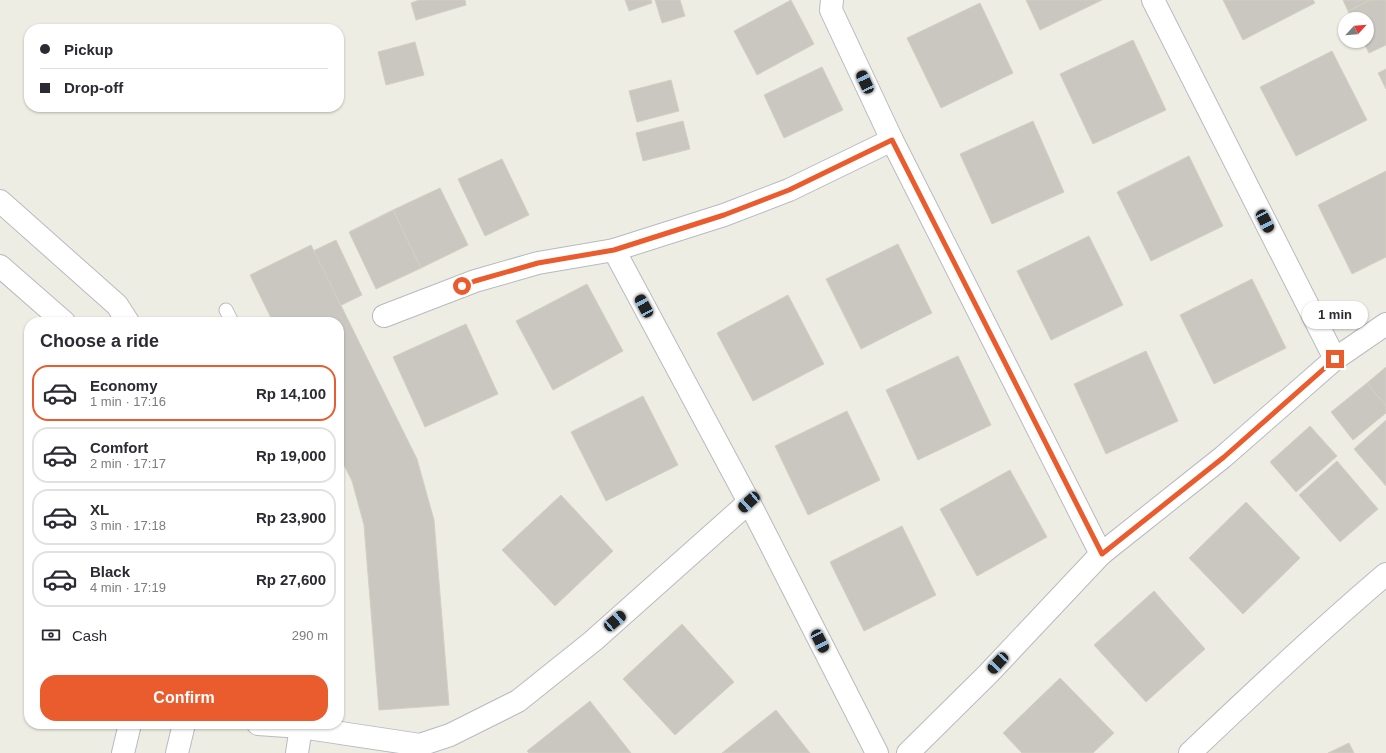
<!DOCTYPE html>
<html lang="en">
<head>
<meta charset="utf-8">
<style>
	body { margin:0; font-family:Arial,sans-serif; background:#f7f7f7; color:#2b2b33; height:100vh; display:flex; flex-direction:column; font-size:15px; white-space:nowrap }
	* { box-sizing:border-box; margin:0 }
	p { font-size:13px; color:#7c7c81 }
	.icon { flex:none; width:22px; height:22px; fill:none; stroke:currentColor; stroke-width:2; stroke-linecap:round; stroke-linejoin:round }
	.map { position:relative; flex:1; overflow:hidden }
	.details { position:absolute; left:24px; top:317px; width:320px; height:412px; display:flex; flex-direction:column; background:#fff; border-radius:16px; box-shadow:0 1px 3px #0004 }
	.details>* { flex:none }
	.top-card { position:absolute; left:24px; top:24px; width:320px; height:88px; border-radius:16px; box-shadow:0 1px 3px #0004; display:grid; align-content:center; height:88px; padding:0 16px; background:#fff }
	.needle { width:26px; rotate:64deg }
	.buttons { position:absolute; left:1338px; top:12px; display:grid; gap:8px }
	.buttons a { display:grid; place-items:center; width:36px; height:36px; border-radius:50%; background:#fff; box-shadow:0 1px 3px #0004; font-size:20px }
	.end { position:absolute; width:18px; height:18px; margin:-9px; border:5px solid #ea5b2d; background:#fff; box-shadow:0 0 0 2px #fff }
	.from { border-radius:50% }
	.bubble { position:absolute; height:28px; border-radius:14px; background:#fff; box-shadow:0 1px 3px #0004; font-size:13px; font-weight:600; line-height:28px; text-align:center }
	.car { position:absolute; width:12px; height:24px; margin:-12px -6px; border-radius:5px; box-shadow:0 0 3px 1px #0007; background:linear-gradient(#222 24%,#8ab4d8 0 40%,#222 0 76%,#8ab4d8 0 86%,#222 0) }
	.top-card b { display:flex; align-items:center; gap:14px; height:38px; font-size:15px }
	.top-card b+b { border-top:1px solid #e1e1e2 }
	.top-card i { width:10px; height:10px; background:#2b2b33 }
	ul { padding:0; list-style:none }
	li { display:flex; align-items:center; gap:12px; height:56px; margin:0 8px 6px; padding:0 8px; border:2px solid #e1e1e2; border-radius:16px }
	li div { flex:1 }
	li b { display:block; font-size:15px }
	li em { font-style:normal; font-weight:600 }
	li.on { border-color:#ea5b2d }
	li>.icon { width:36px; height:36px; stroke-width:1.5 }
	h2 { padding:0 16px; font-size:18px; line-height:48px }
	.pay { display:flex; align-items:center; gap:10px; height:44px; padding:0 16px; font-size:15px }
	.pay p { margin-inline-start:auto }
	.action { display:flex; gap:8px; margin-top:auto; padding:8px 16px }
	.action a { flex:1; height:46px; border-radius:16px; background:#ea5b2d; color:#fff; font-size:16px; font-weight:600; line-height:46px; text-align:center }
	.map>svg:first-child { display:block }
	.building { fill:#c9c7c0; stroke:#d3d0c1 }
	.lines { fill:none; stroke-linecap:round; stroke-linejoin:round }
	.lane-casing { stroke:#b8babf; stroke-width:15 }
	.street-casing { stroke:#b8babf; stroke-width:24 }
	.lane { stroke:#fff; stroke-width:13 }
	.street { stroke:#fff; stroke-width:22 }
	.route { stroke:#ea5b2d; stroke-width:5 }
</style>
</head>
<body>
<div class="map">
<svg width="1386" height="753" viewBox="0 0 1386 753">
	<rect width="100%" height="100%" fill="#eeede3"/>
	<g class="building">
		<path d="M 419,0 L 465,0 L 466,5 L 416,20 L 411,3 Z"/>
		<path d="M 625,0 L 651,0 L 652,3 L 629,11 Z"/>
		<path d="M 655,0 L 680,0 L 685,16 L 662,23 Z"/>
		<path d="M 791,0 L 814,44 L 757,75 L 734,31 Z"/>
		<path d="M 1026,0 L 1102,0 L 1040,30 Z"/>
		<path d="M 1223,0 L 1313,0 L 1315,3 L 1243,40 Z"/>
		<path d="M 1343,0 L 1371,0 L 1348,11 Z"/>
		<path d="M 1371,0 L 1386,0 L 1386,45 L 1369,53 L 1363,41 L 1367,41 L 1367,19 L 1352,19 L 1348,11 Z"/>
		<path d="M 980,3 L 1013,73 L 941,108 L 907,38 Z"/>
		<path d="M 1133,40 L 1166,110 L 1093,144 L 1060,74 Z"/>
		<path d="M 415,42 L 424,75 L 386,85 L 378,52 Z"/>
		<path d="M 1332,51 L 1367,120 L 1296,156 L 1260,87 Z"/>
		<path d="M 822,67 L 843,110 L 784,138 L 764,95 Z"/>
		<path d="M 1386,69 L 1386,89 L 1378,73 Z"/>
		<path d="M 671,80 L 679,111 L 637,122 L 629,91 Z"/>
		<path d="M 683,121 L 690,149 L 643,161 L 636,133 Z"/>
		<path d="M 1033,121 L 1064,192 L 992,224 L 960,154 Z"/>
		<path d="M 1189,156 L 1223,226 L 1151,261 L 1117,192 Z"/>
		<path d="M 502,159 L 529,215 L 485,236 L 458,179 Z"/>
		<path d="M 1386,171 L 1386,257 L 1352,274 L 1318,205 Z"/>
		<path d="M 440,188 L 468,245 L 421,268 L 393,210 Z"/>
		<path d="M 393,210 L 421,268 L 376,289 L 349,232 Z"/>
		<path d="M 1089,236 L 1123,305 L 1051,340 L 1017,271 Z"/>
		<path d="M 336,240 L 362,295 L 313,319 L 286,264 Z"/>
		<path d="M 898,244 L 932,313 L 861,349 L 826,279 Z"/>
		<path d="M 311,245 L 417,459 L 434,520 L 449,705 L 379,710 L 364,525 L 352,481 L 339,455 L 339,322 L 273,322 L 250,275 Z"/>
		<path d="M 1252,279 L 1286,348 L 1214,384 L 1180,315 Z"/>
		<path d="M 587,284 L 623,351 L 553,390 L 516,321 Z"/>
		<path d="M 788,295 L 824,364 L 753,401 L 717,333 Z"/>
		<path d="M 466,324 L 498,394 L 425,427 L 393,357 Z"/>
		<path d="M 1146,351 L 1178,421 L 1106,454 L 1074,384 Z"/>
		<path d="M 958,356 L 991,425 L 918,460 L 886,390 Z"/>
		<path d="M 1386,367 L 1386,406 L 1367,383 Z"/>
		<path d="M 1367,383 L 1386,406 L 1386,413 L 1353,440 L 1331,412 Z"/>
		<path d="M 643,396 L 678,465 L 606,501 L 571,432 Z"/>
		<path d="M 847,411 L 880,480 L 808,515 L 775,446 Z"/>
		<path d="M 1386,420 L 1386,486 L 1354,449 Z"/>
		<path d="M 1310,426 L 1337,456 L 1296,492 L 1270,462 Z"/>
		<path d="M 1337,461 L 1378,509 L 1340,542 L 1299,495 Z"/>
		<path d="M 1010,470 L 1047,537 L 977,576 L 940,509 Z"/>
		<path d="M 561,495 L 613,551 L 555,606 L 502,550 Z"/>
		<path d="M 1246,502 L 1300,558 L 1243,614 L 1189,558 Z"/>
		<path d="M 902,526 L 936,595 L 864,631 L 830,562 Z"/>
		<path d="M 1154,591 L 1205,649 L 1146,702 L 1094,645 Z"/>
		<path d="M 682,624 L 734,682 L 675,735 L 623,679 Z"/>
		<path d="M 1060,678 L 1114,733 L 1093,753 L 1022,753 L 1003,733 Z"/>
		<path d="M 590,701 L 631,753 L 529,753 L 527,751 Z"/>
		<path d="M 776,710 L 810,753 L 722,753 Z"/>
		<path d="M 1349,743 L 1354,753 L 1328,753 Z"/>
	</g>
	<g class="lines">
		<defs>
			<path id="lane" d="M 226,310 L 232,322"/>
			<g id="street">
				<path d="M 832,0 L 831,10 L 892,140 L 1101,554"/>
				<path d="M 1153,0 L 1335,359"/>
				<path d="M 0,201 L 117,305 L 128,322"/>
				<path d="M 614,250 L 749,502 L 877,753"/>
				<path d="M 0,266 L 64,322"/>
				<path d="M 384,316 L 475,281 L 538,263 L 614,250 L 724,215 L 789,190 L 892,140"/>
				<path d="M 258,724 L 301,727"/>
				<path d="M 123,753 L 130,724"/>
				<path d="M 177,753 L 184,724"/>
				<path d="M 297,753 L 301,727 L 420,745 L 450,735 L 518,701 L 593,641 L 749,502"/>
				<path d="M 908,753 L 988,674 L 1101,554 L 1223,457 L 1335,359 L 1386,324"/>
				<path d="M 1190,753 C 1254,692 1319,631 1386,574"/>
			</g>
		</defs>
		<use href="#lane" class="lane-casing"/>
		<use href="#street" class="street-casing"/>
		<use href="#lane" class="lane"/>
		<use href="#street" class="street"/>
	</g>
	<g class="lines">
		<path class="route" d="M 462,286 L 475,281 L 538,263 L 614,250 L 724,215 L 789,190 L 892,140 L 1102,554 L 1224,457 L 1335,359"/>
	</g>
</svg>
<div class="buttons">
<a><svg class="needle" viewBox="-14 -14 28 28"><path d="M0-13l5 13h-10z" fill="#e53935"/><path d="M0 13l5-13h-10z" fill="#7c7c81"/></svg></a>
</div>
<i class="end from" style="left:462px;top:286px"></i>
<i class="end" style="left:1335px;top:359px"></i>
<div class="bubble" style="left:1302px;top:301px;width:66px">1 min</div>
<i class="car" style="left:865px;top:82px;rotate:335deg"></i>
<i class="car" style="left:1265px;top:221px;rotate:153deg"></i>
<i class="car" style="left:644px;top:306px;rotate:332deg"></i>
<i class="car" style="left:749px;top:502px;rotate:228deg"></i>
<i class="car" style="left:615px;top:621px;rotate:49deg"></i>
<i class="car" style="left:820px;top:641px;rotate:153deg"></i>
<i class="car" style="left:998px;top:663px;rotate:223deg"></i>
<div class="top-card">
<b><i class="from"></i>Pickup</b>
<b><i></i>Drop-off</b>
</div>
<section class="details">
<h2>Choose a ride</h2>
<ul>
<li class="on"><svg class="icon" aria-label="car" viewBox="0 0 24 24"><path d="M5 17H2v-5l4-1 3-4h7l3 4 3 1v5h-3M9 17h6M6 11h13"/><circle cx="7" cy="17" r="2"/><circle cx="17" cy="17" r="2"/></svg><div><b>Economy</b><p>1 min · 17:16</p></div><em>Rp 14,100</em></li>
<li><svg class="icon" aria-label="car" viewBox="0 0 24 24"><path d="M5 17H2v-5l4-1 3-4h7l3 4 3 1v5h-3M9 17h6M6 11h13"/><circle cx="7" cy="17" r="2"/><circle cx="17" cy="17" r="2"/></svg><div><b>Comfort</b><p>2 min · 17:17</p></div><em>Rp 19,000</em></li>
<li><svg class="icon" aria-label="car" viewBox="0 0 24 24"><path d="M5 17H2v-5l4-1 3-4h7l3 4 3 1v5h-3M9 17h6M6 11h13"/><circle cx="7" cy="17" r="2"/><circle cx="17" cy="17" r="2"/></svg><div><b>XL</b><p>3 min · 17:18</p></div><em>Rp 23,900</em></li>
<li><svg class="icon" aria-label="car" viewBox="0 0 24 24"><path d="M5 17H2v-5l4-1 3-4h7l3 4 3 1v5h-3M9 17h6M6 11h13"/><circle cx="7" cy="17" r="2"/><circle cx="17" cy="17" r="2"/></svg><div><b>Black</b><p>4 min · 17:19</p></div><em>Rp 27,600</em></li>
</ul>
<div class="pay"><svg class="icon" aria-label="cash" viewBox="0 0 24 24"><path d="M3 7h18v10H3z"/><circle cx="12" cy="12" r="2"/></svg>Cash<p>290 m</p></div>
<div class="action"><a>Confirm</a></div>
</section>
</div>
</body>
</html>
